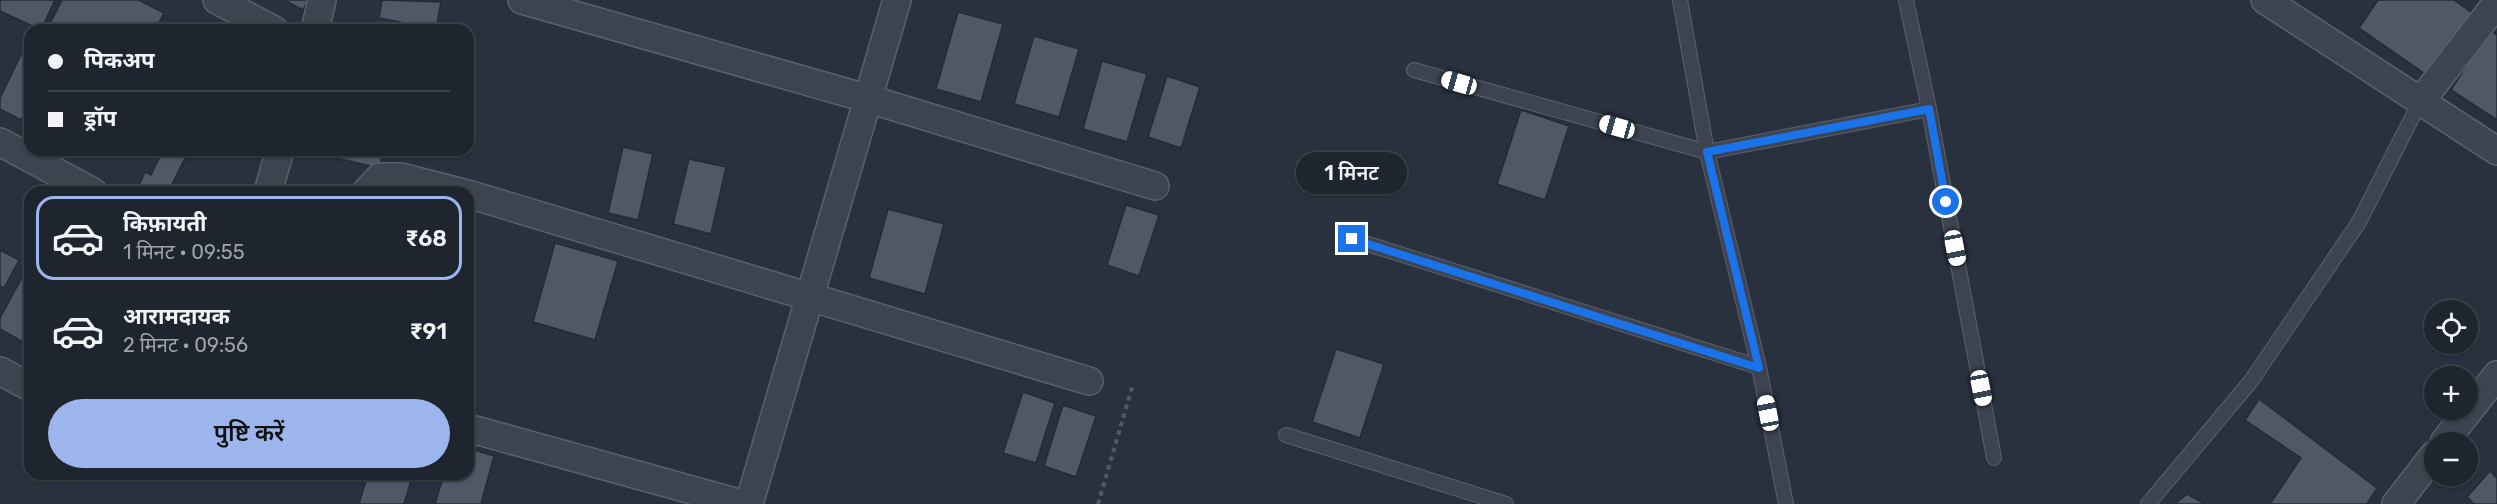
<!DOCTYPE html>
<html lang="hi">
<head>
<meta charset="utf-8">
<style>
	body { margin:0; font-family:Rubik,"Noto Sans Devanagari",sans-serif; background:#272d36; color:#f1f3f6; height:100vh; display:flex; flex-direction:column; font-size:22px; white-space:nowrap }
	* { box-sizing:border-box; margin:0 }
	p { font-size:20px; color:#a1a5aa }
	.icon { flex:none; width:33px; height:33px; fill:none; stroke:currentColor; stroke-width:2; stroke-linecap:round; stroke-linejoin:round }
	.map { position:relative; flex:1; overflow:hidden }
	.side { position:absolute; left:24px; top:186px; width:450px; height:294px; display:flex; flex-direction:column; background:#1f252e; border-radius:18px; box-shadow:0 2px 4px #0004,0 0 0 2px #3c424a }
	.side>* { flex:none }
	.banner { position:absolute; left:24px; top:24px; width:450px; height:132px; border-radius:18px; box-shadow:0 2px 4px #0004,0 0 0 2px #3c424a; display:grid; align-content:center; height:132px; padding:0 24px; background:#1f252e }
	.buttons { position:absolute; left:2424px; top:300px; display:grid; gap:12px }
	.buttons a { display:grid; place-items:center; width:54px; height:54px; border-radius:50%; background:#1f252e; box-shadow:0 2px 4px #0004,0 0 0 2px #3c424a; font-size:30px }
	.end { position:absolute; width:27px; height:27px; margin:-14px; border:8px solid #1a73e8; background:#fff; box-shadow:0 0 0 3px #fff }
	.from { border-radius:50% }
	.bubble { position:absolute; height:42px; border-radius:21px; background:#1f252e; box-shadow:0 2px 4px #0004,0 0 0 2px #3c424a; font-size:20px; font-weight:600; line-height:42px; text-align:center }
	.car { position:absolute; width:18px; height:36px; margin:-18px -9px; border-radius:8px; box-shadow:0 0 4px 2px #0007; background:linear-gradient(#fff 24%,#345 0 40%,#fff 0 76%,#345 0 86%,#fff 0) }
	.banner b { display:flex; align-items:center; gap:21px; height:57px; font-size:22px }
	.banner b+b { border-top:2px solid #3c424a }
	.banner i { width:15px; height:15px; background:#f1f3f6 }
	ul { padding:10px 0 0; list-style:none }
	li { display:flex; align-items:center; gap:18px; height:84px; margin:0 12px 9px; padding:0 12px; border:3px solid transparent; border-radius:18px }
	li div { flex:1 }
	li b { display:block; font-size:22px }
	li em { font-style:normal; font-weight:600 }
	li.active { border-color:#9cb5ec }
	li>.icon { width:54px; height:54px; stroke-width:1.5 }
	.cta { display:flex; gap:12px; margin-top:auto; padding:12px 24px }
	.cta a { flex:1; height:69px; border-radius:36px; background:#9cb5ec; color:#111; font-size:24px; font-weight:600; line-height:69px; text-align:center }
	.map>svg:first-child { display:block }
	.building { fill:#505867; stroke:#242a36; stroke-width:1.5 }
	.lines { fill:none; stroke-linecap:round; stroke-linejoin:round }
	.lane-casing { stroke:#5b616c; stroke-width:16 }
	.street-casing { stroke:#5b616c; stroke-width:30 }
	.path { stroke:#4d5d60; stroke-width:4; stroke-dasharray:4.5 4.5; stroke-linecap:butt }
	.lane { stroke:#3d434f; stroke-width:14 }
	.street { stroke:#3d434f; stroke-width:27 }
	.route { stroke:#1a73e8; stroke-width:8 }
</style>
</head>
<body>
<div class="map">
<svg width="2497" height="504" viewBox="0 0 2497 504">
	<rect width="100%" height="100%" fill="#29313e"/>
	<g class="building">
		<path d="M 0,0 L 55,0 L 41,30 L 0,11 Z"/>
		<path d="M 62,0 L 139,0 L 164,13 L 155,30 L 47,30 Z"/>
		<path d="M 284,0 L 308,0 L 303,10 Z"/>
		<path d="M 382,0 L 441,2 L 436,29 L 379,18 Z"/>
		<path d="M 2378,0 L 2454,0 L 2478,17 L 2434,80 L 2359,28 Z"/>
		<path d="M 958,12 L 1003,24 L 981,102 L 936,89 Z"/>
		<path d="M 2489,29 L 2497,35 L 2497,120 L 2451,90 Z"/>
		<path d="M 30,36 L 30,102 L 21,120 L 0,109 L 0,98 Z"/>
		<path d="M 1034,36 L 1079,49 L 1059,117 L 1014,104 Z"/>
		<path d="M 1102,61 L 1147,74 L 1127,142 L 1083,129 Z"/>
		<path d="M 1167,76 L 1200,87 L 1181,148 L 1148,137 Z"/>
		<path d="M 1521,110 L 1569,126 L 1545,200 L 1497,184 Z"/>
		<path d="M 623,147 L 653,154 L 638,220 L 608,213 Z"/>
		<path d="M 163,150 L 189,150 L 168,192 L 136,192 L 145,172 L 151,175 Z"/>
		<path d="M 303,150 L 384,150 L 379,168 Z"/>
		<path d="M 689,159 L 726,167 L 711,234 L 673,224 Z"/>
		<path d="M 1126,205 L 1159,215 L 1139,276 L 1107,265 Z"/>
		<path d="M 888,209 L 944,224 L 925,294 L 869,278 Z"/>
		<path d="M 555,243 L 618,261 L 595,340 L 533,322 Z"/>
		<path d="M 0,250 L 19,260 L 4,288 L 0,286 Z"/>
		<path d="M 30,263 L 30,346 L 0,329 L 0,318 Z"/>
		<path d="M 1336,349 L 1384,364 L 1360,438 L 1312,422 Z"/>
		<path d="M 1023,392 L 1055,403 L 1036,463 L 1003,453 Z"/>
		<path d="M 2259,399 L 2377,488 L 2367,504 L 2270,504 L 2301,458 L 2245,420 Z"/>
		<path d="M 1063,405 L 1096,416 L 1076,477 L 1044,466 Z"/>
		<path d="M 468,448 L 494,456 L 481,504 L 435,504 L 444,474 L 468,474 Z"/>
		<path d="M 2490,471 L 2497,478 L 2497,504 L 2474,504 L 2467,497 Z"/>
		<path d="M 368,474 L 413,474 L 404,504 L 359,504 Z"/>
		<path d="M 2187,494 L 2205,504 L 2175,504 Z"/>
	</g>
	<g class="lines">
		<defs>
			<g id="lane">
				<path d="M 1680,0 L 1707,152 L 1759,367 L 1786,504"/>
				<path d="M 1906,0 L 1929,109 L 1994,458"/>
				<path d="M 1414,70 L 1707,152 L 1929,109"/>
				<path d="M 1352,239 L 1759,367"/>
				<path d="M 1286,435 L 1506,504"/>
				<path d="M 2148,504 L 2251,381 L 2359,222 L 2420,102"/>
			</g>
			<g id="street">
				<path d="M 217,0 L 274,30"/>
				<path d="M 522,0 L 869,99 L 1155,186"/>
				<path d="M 2265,0 L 2497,151"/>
				<path d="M 315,30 L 322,0"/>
				<path d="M 2420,102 L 2497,3"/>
				<path d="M 0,142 L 93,192"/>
				<path d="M 268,192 L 280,150"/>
				<path d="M 366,192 L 380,177 L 401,177 L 460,192"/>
				<path d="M 468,194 L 1089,381"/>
				<path d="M 0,371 L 30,387"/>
				<path d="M 468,428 L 742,504"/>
				<path d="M 2444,442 L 2497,375"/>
				<path d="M 749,504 L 897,0"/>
				<path d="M 2396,504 L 2434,455"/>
			</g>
		</defs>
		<use href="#lane" class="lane-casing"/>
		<use href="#street" class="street-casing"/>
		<path class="path" d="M 1098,504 L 1133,384"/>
		<use href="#lane" class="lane"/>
		<use href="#street" class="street"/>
	</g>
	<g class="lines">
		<path class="route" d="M 1352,239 L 1759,368 L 1707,152 L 1929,109 L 1946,202"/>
	</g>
</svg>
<div class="buttons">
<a><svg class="icon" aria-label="locate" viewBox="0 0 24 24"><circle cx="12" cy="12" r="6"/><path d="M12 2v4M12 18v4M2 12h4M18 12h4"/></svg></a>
<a>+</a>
<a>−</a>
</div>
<i class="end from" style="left:1946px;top:202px"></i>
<i class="end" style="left:1352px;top:239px"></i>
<div class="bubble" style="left:1296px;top:152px;width:111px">1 मिनट</div>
<i class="car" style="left:1459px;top:83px;rotate:286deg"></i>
<i class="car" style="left:1617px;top:127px;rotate:286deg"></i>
<i class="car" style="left:1955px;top:248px;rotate:169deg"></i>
<i class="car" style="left:1981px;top:388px;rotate:169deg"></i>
<i class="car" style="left:1768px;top:413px;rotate:349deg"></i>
<div class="banner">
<b><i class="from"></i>पिकअप</b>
<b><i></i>ड्रॉप</b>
</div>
<section class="side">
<ul>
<li class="active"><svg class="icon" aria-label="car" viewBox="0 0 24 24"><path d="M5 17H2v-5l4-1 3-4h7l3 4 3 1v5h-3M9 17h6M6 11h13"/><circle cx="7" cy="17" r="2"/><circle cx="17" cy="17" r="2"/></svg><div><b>किफ़ायती</b><p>1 मिनट · 09:55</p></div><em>₹68</em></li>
<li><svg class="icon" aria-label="car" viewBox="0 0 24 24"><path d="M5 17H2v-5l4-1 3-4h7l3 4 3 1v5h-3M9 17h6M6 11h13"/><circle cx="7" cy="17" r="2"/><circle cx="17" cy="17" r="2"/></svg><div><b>आरामदायक</b><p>2 मिनट · 09:56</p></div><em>₹91</em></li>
</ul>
<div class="cta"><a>पुष्टि करें</a></div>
</section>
</div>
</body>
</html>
